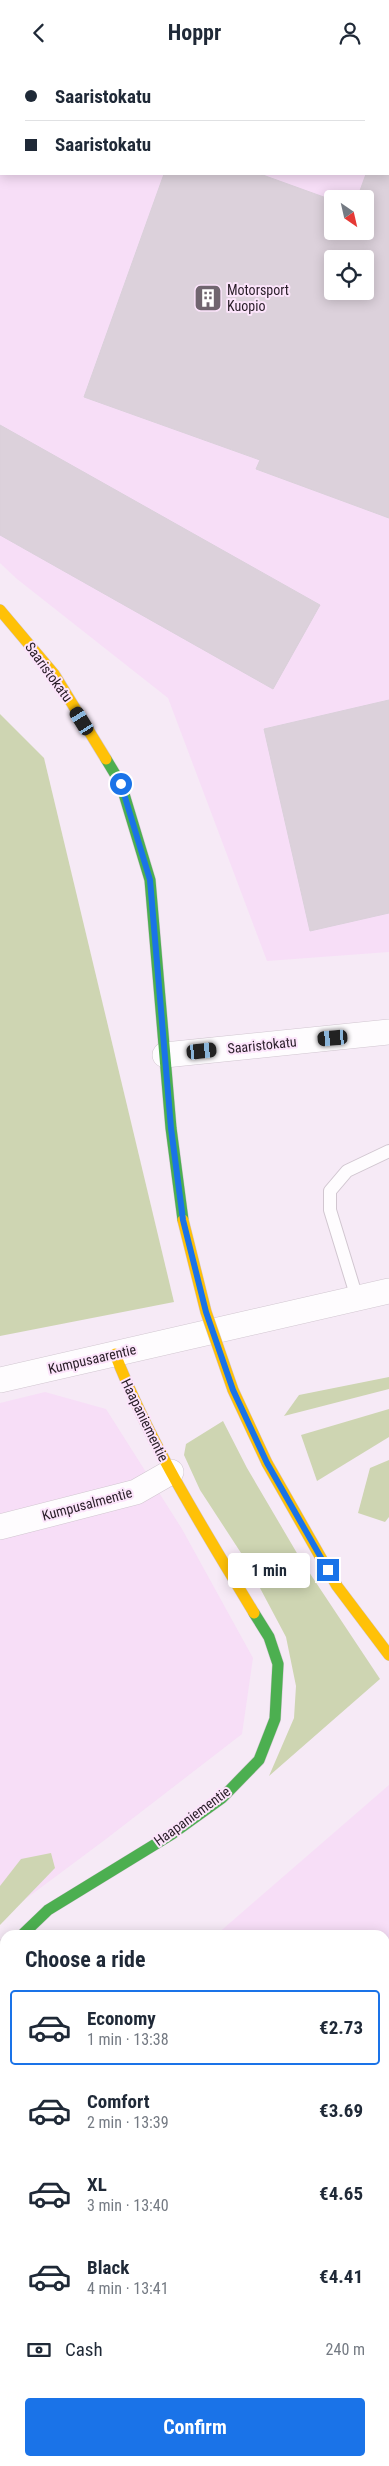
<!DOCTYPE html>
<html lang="en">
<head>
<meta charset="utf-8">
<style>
	body { margin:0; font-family:"Roboto Condensed",sans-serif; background:#f2f2f3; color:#1f2937; height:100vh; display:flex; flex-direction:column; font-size:19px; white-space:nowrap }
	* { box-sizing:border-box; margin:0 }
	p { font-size:16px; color:#747a83 }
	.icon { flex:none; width:28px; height:28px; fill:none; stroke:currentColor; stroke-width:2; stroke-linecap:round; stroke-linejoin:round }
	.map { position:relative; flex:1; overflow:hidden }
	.drawer { position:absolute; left:0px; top:1865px; width:390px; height:536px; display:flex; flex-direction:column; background:#fff; border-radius:15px 15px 0 0; box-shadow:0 2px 12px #0003 }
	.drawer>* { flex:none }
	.hud { position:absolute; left:0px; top:0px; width:390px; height:110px; box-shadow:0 2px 12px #0003; display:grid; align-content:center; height:110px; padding:0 25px; background:#fff }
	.needle { width:32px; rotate:146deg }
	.tools { position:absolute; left:324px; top:125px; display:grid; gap:10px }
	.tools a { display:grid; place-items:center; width:50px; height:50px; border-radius:5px; background:#fff; box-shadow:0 2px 12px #0003; font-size:25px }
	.end { position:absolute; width:22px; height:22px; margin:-11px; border:6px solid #1a73e8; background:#fff; box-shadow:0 0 0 2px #fff }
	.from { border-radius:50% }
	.bubble { position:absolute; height:35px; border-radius:5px; background:#fff; box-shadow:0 2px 12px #0003; font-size:16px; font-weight:700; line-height:35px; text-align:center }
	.car { position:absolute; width:15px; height:30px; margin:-15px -8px; border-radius:6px; box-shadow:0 0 4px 1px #0007; background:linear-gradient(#222 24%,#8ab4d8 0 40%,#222 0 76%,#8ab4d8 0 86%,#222 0) }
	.hud b { display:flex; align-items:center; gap:18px; height:48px; font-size:19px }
	.hud b+b { border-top:1px solid #e0e1e3 }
	.hud i { width:12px; height:12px; background:#1f2937 }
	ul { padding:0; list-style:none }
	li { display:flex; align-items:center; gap:15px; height:75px; margin:0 10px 8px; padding:0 15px; border:2px solid transparent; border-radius:5px }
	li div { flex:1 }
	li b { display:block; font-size:19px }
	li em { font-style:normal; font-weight:700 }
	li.current { border-color:#1a73e8 }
	li>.icon { width:45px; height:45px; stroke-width:1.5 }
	h2 { padding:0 25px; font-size:22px; line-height:60px }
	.pay { display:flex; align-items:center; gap:12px; height:55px; padding:0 25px; font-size:19px }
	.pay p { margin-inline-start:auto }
	.cta { display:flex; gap:10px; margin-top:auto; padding:10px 25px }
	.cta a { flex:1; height:58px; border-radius:5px; background:#1a73e8; color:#fff; font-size:20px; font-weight:700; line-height:58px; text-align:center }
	header { display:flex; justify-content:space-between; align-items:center; height:65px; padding:0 25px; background:#fff; font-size:22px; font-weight:700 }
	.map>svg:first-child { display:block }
	.built { fill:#f7def7; fill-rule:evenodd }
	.green { fill:#ced5b2 }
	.building { fill:#dcd1db; stroke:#dad0da; fill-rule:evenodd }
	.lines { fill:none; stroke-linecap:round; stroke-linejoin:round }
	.lane-casing { stroke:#d1c6d0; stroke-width:14 }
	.street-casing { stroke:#d1c6d0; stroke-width:26 }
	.fast-casing { stroke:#d1c6d0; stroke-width:12 }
	.slow-casing { stroke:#d1c6d0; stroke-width:12 }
	.lane { stroke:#fefcfe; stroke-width:12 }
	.street { stroke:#fefcfe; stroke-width:25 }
	.fast { stroke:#4caf50; stroke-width:11 }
	.slow { stroke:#ffc107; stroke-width:11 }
	.slow-bridge-casing { stroke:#d1c6d0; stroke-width:12; stroke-linecap:butt }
	.slow-bridge { stroke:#ffc107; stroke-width:11 }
	.route { stroke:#1a73e8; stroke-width:6 }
	.labels { text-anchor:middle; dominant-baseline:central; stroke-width:4; stroke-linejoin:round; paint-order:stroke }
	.poi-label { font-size:14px; fill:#281d27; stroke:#fce4fb; text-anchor:start }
	.street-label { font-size:14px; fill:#281d27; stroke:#fce4fb }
</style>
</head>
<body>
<header><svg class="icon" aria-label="back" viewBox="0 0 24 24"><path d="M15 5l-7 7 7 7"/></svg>Hoppr<svg class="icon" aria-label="person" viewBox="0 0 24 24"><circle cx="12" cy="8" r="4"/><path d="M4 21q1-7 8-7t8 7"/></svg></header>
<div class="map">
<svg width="389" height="2401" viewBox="0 0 389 2401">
	<rect width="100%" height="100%" fill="#f6eaf6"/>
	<g class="built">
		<path d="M 0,0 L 389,0 L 389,887 L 267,896 L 168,633 L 17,514 L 0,498 ZM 1,1 L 389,1 L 389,109 L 1,109 ZM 332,134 L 365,134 L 365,166 L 332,166 ZM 332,194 L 365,194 L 365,226 L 332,226 Z"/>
		<path d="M 45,1327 L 106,1344 L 182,1464 L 253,1593 L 242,1669 L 106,1774 L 0,1853 L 0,1338 Z"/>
		<path d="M 389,1720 L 389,2401 L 168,2401 L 164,2396 L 385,2396 L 385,1870 L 216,1870 Z"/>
		<path d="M 5,2050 L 5,2205 L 0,2199 L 0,2055 Z"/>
		<path d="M 0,2282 L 5,2288 L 5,2396 L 100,2396 L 104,2401 L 0,2401 Z"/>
	</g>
	<g class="green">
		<path d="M 0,649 L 44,693 L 174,1237 L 0,1271 Z"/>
		<path d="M 389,1312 L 389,1324 L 284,1351 L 299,1330 Z"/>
		<path d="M 389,1344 L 389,1372 L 317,1416 L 301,1370 Z"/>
		<path d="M 223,1356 L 247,1403 L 301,1495 L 380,1614 L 269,1711 L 294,1653 L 296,1621 L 286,1572 L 243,1491 L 200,1425 L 184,1390 L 186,1379 Z"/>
		<path d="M 389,1395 L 389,1452 L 385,1457 L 358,1448 L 370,1403 Z"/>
		<path d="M 51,1788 L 55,1803 L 0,1860 L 0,1821 L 21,1794 Z"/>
	</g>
	<g class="building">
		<path d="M 164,109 L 260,109 L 332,135 L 332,166 L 365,166 L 365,134 L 357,134 L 366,109 L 389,109 L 389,453 L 256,404 L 260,395 L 84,332 ZM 332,194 L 365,194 L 365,226 L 332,226 Z"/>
		<path d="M 0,360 L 320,540 L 273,624 L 0,470 Z"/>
		<path d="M 389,635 L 389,848 L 310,866 L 264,664 Z"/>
	</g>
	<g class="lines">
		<defs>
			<path id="lane" d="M 357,1233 L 330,1145 L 330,1126 L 347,1106 L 389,1086"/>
			<g id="street">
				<path d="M 165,990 L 389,967"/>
				<path d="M 0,1315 L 389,1226"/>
				<path d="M 0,1462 L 136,1427 L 171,1407"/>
				<path d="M 0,1892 L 5,1887"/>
				<path d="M 0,2224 L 5,2230"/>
				<path d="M 149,2396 L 153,2401"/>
			</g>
			<g id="fast">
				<path d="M 106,694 L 121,719 L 150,815 L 171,1063 L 183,1155"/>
				<path d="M 22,1870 L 48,1845 L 172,1769 L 222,1733 L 259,1695 L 275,1654 L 278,1599 L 269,1572 L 254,1548"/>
			</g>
			<g id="slow">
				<path d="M 0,545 L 54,609 L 106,694"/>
				<path d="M 115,1289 C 151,1381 203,1463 254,1548"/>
				<path d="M 267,1398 L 337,1521 L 389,1590"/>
			</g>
		</defs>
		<use href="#lane" class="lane-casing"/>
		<use href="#street" class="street-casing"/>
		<use href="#fast" class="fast-casing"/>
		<use href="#slow" class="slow-casing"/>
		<use href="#lane" class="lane"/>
		<use href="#street" class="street"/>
		<use href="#fast" class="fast"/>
		<use href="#slow" class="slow"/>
		<defs>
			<path id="slow-bridge" d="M 183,1155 L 206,1247 L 233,1325 L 267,1398"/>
		</defs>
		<use href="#slow-bridge" class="slow-bridge-casing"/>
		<use href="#slow-bridge" class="slow-bridge"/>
	</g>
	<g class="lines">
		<path class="route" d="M 121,719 L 150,815 L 171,1063 L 183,1155 L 206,1247 L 233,1325 L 267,1398 L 328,1505"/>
	</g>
	<defs>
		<symbol id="building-square" viewBox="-11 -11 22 22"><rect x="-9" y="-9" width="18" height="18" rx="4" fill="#70656f" stroke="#fce4fb"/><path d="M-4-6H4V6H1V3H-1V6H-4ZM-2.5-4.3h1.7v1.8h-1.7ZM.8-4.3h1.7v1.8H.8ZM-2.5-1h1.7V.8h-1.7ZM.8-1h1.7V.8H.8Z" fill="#fff"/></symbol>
	</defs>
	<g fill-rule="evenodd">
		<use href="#building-square" x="192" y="217" width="32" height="32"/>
	</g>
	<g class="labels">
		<g class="poi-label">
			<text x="227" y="225">Motorsport<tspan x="227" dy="16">Kuopio</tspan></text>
		</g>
		<g class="street-label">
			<text transform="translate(49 607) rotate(54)">Saaristokatu</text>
			<text transform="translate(262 980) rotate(-6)">Saaristokatu</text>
			<text transform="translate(92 1294) rotate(-13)">Kumpusaarentie</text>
			<text transform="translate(145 1355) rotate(64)">Haapaniementie</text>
			<text transform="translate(87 1439) rotate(-15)">Kumpusalmentie</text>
			<text transform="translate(192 1751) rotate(-36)">Haapaniementie</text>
		</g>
	</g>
</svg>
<div class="tools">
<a><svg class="needle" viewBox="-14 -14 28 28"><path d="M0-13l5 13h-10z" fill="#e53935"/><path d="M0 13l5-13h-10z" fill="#747a83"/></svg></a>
<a><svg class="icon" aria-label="locate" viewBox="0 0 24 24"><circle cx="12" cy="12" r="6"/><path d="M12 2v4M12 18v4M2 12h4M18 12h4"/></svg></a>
</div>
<i class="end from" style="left:121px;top:719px"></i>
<i class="end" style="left:328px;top:1505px"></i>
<div class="bubble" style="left:228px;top:1488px;width:82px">1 min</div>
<i class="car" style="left:82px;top:656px;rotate:328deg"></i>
<i class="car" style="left:333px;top:973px;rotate:265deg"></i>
<i class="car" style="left:202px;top:986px;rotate:84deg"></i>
<div class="hud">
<b><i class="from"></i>Saaristokatu</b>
<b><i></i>Saaristokatu</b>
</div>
<section class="drawer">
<h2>Choose a ride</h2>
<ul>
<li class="current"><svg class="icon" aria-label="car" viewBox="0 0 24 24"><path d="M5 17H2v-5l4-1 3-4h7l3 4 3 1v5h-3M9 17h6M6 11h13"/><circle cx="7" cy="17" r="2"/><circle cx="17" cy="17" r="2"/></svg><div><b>Economy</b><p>1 min · 13:38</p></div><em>€2.73</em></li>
<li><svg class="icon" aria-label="car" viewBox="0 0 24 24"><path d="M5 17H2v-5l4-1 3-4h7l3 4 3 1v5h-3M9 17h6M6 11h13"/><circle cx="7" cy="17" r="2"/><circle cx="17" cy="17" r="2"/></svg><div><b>Comfort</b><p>2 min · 13:39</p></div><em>€3.69</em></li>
<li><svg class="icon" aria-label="car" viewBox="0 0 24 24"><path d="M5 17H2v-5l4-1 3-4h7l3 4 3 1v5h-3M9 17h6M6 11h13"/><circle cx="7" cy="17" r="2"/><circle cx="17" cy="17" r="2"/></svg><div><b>XL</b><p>3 min · 13:40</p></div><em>€4.65</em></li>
<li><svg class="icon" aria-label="car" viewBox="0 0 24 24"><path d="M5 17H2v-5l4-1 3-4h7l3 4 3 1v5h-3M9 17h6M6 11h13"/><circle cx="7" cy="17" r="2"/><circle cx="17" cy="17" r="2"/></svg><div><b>Black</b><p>4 min · 13:41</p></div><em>€4.41</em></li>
</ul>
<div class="pay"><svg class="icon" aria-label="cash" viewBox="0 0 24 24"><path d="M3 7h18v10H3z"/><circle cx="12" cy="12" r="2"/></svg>Cash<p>240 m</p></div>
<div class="cta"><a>Confirm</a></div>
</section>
</div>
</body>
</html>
